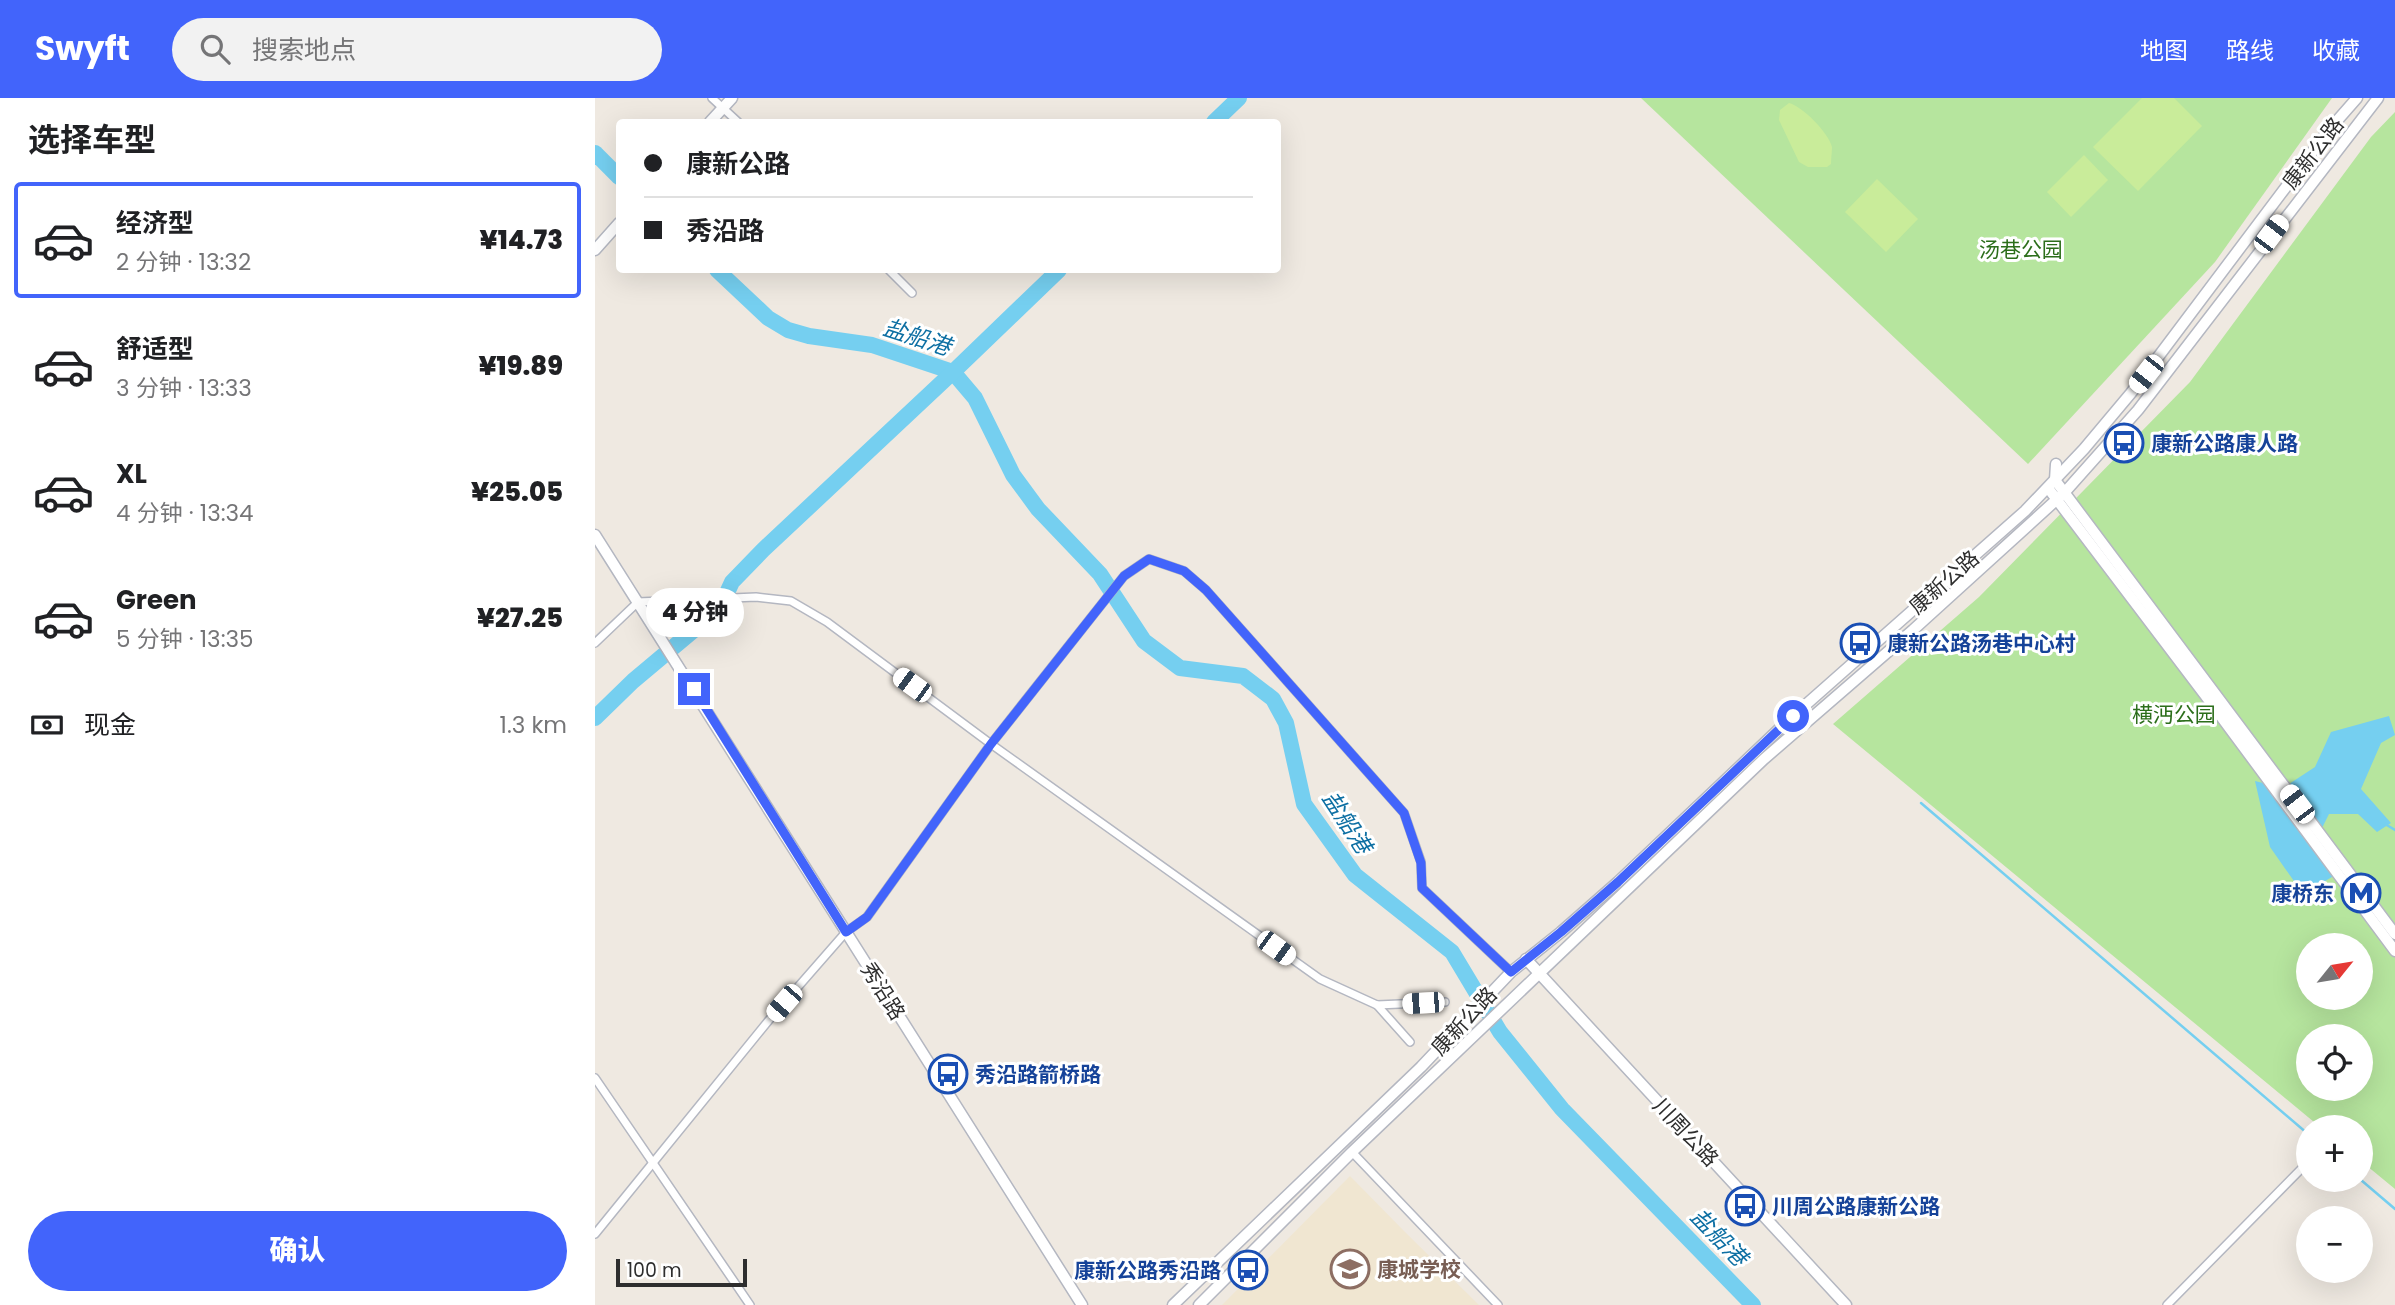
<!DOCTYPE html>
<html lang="zh">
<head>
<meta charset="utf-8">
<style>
	body { margin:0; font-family:Poppins,"Noto Sans SC",sans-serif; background:#f2f2f2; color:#202124; height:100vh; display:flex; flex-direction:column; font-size:26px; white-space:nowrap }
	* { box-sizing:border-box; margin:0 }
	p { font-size:23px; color:#757577 }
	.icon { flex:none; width:38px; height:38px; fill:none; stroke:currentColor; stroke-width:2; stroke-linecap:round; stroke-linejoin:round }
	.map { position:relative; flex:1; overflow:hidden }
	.details { display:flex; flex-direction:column; background:#fff; width:595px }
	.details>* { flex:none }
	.top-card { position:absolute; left:21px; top:21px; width:665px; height:154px; border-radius:7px; box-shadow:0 7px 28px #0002; display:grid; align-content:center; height:154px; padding:0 28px; background:#fff }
	.needle { width:46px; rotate:60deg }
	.tools { position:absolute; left:1701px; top:835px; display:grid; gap:14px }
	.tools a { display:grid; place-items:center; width:77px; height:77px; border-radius:50%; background:#fff; box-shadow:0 7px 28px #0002; font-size:35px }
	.scale { position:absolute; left:21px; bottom:18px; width:131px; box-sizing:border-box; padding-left:7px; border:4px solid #2e2e2e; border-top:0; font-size:19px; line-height:24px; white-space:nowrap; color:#2e2e2e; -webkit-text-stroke:5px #fff; paint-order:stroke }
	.end { position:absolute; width:32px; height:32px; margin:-16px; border:9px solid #4264fb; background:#fff; box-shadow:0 0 0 4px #fff }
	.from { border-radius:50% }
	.bubble { position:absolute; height:49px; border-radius:24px; background:#fff; box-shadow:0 7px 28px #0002; font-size:23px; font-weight:800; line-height:49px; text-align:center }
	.car { position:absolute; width:21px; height:42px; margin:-21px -10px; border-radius:9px; box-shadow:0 0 5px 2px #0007; background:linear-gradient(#fff 24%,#345 0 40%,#fff 0 76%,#345 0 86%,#fff 0) }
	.top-card b { display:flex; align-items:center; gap:24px; height:66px; font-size:26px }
	.top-card b+b { border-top:2px solid #e0e0e0 }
	.top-card i { width:18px; height:18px; background:#202124 }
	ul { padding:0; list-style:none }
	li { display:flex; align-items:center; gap:21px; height:116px; margin:0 14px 10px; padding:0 14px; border:4px solid transparent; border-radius:7px }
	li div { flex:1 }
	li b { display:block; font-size:26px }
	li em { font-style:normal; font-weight:800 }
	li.current { border-color:#4264fb }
	li>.icon { width:63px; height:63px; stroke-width:1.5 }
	h2 { padding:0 28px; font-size:32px; line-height:84px }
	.pay { display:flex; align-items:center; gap:18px; height:77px; padding:0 28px; font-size:26px }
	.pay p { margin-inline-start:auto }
	.action { display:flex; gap:14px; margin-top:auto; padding:14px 28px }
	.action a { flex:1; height:80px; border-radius:42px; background:#4264fb; color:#fff; font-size:28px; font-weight:800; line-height:80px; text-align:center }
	header { display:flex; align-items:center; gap:42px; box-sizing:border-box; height:98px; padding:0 35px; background:#4264fb; color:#fff }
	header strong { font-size:33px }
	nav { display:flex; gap:38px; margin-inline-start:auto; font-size:24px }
	.search { width:490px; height:63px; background:#f2f2f2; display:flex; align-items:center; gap:18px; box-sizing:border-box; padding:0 24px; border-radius:38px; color:#757577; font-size:26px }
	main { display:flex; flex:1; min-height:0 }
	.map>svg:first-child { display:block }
	.education { fill:#f0e6d1 }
	.green { fill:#b6e59e; fill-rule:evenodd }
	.pitch { fill:#c9ec9a }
	.water { fill:#75cff0 }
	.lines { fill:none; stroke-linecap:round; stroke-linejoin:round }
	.stream { stroke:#75cff0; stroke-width:2.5 }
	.river { stroke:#75cff0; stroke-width:16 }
	.street-casing { stroke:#b4b7c1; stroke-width:10 }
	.secondary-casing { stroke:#b4b7c1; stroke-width:13 }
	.street { stroke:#fff; stroke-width:7 }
	.secondary { stroke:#fff; stroke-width:10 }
	.route { stroke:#4264fb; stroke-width:9 }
	.labels { text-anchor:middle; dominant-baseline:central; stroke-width:6; stroke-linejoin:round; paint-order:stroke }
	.street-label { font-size:21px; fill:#2e2e2e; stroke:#fff }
	.park-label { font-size:21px; fill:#2c6e1b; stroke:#fff }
	.transit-label { font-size:21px; font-weight:bold; fill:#164399; stroke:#fff; text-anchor:start }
	.education-label { font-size:21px; font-weight:bold; fill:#785e54; stroke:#fff; text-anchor:start }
	.water-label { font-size:23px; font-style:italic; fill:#0d6fa3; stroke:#fff }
</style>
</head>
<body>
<header>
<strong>Swyft</strong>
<div class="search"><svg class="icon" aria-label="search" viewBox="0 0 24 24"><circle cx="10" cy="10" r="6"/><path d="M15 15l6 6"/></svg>搜索地点</div>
<nav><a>地图</a><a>路线</a><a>收藏</a></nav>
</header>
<main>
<section class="details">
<h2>选择车型</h2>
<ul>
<li class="current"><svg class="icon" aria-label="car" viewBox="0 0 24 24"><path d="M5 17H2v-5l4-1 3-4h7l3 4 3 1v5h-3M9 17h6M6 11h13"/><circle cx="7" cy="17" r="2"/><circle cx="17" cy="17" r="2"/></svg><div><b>经济型</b><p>2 分钟 · 13:32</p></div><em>¥14.73</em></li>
<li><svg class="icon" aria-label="car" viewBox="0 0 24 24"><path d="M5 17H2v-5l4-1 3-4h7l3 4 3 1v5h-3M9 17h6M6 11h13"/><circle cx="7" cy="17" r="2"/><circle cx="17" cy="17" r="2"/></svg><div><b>舒适型</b><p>3 分钟 · 13:33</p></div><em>¥19.89</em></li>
<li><svg class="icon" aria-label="car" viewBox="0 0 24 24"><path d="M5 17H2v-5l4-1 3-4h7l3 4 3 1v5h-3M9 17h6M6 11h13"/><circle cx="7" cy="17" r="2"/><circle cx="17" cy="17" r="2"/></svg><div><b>XL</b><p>4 分钟 · 13:34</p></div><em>¥25.05</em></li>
<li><svg class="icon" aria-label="car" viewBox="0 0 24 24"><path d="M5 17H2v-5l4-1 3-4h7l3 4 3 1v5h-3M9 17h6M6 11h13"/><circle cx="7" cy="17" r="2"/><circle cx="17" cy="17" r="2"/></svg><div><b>Green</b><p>5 分钟 · 13:35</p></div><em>¥27.25</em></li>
</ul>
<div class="pay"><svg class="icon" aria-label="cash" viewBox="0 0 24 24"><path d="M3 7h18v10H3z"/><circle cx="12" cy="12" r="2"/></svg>现金<p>1.3 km</p></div>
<div class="action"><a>确认</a></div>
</section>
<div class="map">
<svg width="1800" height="1207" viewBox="0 0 1800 1207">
	<rect width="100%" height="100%" fill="#efe9e1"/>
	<path class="education" d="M 755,1078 L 811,1135 L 884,1207 L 627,1207 Z"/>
	<g class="green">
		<path d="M 1046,0 L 1737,0 L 1620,164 L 1433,366 Z"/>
		<path d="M 1800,14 L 1800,1091 L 1766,1063 L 1766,1029 L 1725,1029 L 1238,626 L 1384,499 L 1595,284 L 1776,39 ZM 1713,847 L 1766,847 L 1766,900 L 1713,900 ZM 1713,938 L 1766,938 L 1766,990 L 1713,990 Z"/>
	</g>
	<g class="pitch">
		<path d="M 1547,0 L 1579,0 L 1607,28 L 1543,93 L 1498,49 Z"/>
		<path d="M 1194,5 C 1207,8 1234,35 1237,49 C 1237,54 1236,60 1236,66 L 1232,69 L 1213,69 L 1204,64 L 1184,22 L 1185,12 Z"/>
		<path d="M 1489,57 L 1513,82 L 1476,119 L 1452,94 Z"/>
		<path d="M 1282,81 L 1323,121 L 1291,154 L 1250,114 Z"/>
	</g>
	<path class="water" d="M 1794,618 L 1800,637 L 1786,645 L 1766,691 L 1796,725 L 1782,734 L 1763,716 L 1734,716 L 1724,736 L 1734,763 L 1754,769 L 1708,796 L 1675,749 L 1660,683 L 1688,690 L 1720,669 L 1736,634 Z"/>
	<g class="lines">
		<g class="stream">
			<path d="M 1326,705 L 1713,1036"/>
			<path d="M 1790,726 L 1800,732"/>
			<path d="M 1766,1082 L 1800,1111"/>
		</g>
		<g class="river">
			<path d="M 619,24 L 644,0"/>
			<path d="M 0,55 L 24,79"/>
			<path d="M 122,172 L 173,220 L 193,232 L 214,238 L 277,247 L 358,274 L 380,300 L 418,377 L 443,411 L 505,476 L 549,543 L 585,570 L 648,578 L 678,601 L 691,625 L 709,706 L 760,777 L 857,854 L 905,934 L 967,1011 L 1158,1207"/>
			<path d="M 0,620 L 38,583 L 125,510 L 137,484 L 168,452 L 358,274 L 464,172"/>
		</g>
		<defs>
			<g id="street">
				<path d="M 117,0 L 143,24"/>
				<path d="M 294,172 L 317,195"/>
				<path d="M 0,545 L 43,504 L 161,499 L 196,503 L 232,524 L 396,646 L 725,881 L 782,907 L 850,904"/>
				<path d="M 782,907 L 815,944"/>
				<path d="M 0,980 L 155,1207"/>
				<path d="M 757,1054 L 903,1207"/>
				<path d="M 0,1136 L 174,922 L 251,834 L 272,819 L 396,646 L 529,478 L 554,461 L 589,473 L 611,492 L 809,715 L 826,764 L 827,790 L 916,874"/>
				<path d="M 1572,1207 L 1713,1064"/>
			</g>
			<g id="secondary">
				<path d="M 115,24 L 137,0"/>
				<path d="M 0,152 L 24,125"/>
				<path d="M 1461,366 L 1460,382 L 1800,836"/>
				<path d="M 1453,390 L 1610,597 L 1800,853"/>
				<path d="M 0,437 L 487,1207"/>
				<path d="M 931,861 L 1251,1207"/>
				<path d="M 578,1207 L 826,969 L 916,874 L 966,834 L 1023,784 L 1198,618 L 1430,413 L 1489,351 L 1536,295 L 1733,33 L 1762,0"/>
				<path d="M 604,1207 L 757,1054 L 1169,661 L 1318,532 L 1470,394 L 1543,312 L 1783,0"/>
			</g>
		</defs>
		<use href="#street" class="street-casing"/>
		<use href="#secondary" class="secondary-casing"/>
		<use href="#street" class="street"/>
		<use href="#secondary" class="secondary"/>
	</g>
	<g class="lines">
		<path class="route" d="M 99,591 L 251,834 L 272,819 L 396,646 L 529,478 L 554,461 L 589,473 L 611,492 L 809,715 L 826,765 L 827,790 L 916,874 L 966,834 L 1023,784 L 1198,618"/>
	</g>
	<defs>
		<symbol id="bus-ring" viewBox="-11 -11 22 22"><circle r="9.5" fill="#fff" stroke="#1a4fb4" stroke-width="1.5"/><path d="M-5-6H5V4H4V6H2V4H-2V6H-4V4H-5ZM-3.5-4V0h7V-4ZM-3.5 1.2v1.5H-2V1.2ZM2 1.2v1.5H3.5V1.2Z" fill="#1a4fb4"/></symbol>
		<symbol id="metro-ring" viewBox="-11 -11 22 22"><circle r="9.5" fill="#fff" stroke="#1a4fb4" stroke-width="1.5"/><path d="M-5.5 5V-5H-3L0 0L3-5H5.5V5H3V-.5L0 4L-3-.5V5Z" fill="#1a4fb4"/></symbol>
		<symbol id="school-ring" viewBox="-11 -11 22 22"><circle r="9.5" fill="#fff" stroke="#8d6e63" stroke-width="1.5"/><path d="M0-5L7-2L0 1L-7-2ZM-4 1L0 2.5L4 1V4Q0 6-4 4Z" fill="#8d6e63"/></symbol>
	</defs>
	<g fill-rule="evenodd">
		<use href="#bus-ring" x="1507" y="323" width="44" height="44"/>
		<use href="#bus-ring" x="1243" y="523" width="44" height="44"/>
		<use href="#metro-ring" x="1744" y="773" width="44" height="44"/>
		<use href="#bus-ring" x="331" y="954" width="44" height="44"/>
		<use href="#bus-ring" x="1128" y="1086" width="44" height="44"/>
		<use href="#school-ring" x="733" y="1149" width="44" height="44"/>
		<use href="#bus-ring" x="631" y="1150" width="44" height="44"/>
	</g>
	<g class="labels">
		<g class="street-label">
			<text transform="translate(1718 55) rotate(-52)">康新公路</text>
			<text transform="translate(1349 484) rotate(-41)">康新公路</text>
			<text transform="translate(288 893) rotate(58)">秀沿路</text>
			<text transform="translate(869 923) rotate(-47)">康新公路</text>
			<text transform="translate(1091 1034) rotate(47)">川周公路</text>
		</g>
		<g class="park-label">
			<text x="1426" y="151">汤巷公园</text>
			<text x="1579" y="616">横沔公园</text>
		</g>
		<g class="transit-label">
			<text x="1556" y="345">康新公路康人路</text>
			<text x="1292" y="545">康新公路汤巷中心村</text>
			<text x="1739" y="795" text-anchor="end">康桥东</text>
			<text x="380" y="976">秀沿路箭桥路</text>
			<text x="1177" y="1108">川周公路康新公路</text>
			<text x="626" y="1172" text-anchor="end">康新公路秀沿路</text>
		</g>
		<g class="education-label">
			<text x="782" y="1171">康城学校</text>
		</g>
		<g class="water-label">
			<text transform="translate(322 239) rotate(18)">盐船港</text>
			<text transform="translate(752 724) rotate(57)">盐船港</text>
			<text transform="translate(1124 1139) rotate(46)">盐船港</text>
		</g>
	</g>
</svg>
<div class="tools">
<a><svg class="needle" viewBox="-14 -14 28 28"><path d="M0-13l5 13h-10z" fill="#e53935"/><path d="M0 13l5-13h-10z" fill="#757577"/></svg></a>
<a><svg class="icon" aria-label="locate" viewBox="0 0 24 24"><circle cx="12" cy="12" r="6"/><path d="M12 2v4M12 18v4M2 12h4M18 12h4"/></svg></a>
<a>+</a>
<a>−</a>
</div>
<div class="scale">100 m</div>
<i class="end from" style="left:1198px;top:618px"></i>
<i class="end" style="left:99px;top:591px"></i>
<div class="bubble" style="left:51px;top:490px;width:98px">4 分钟</div>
<i class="car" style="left:1676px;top:136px;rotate:37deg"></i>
<i class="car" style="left:1551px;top:276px;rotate:218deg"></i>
<i class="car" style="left:317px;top:587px;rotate:306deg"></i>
<i class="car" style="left:1702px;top:706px;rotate:323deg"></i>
<i class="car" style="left:681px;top:850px;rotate:126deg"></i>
<i class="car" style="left:189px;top:905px;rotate:221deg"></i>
<i class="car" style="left:828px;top:905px;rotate:267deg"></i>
<div class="top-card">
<b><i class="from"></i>康新公路</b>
<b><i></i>秀沿路</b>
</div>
</div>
</main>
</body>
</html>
